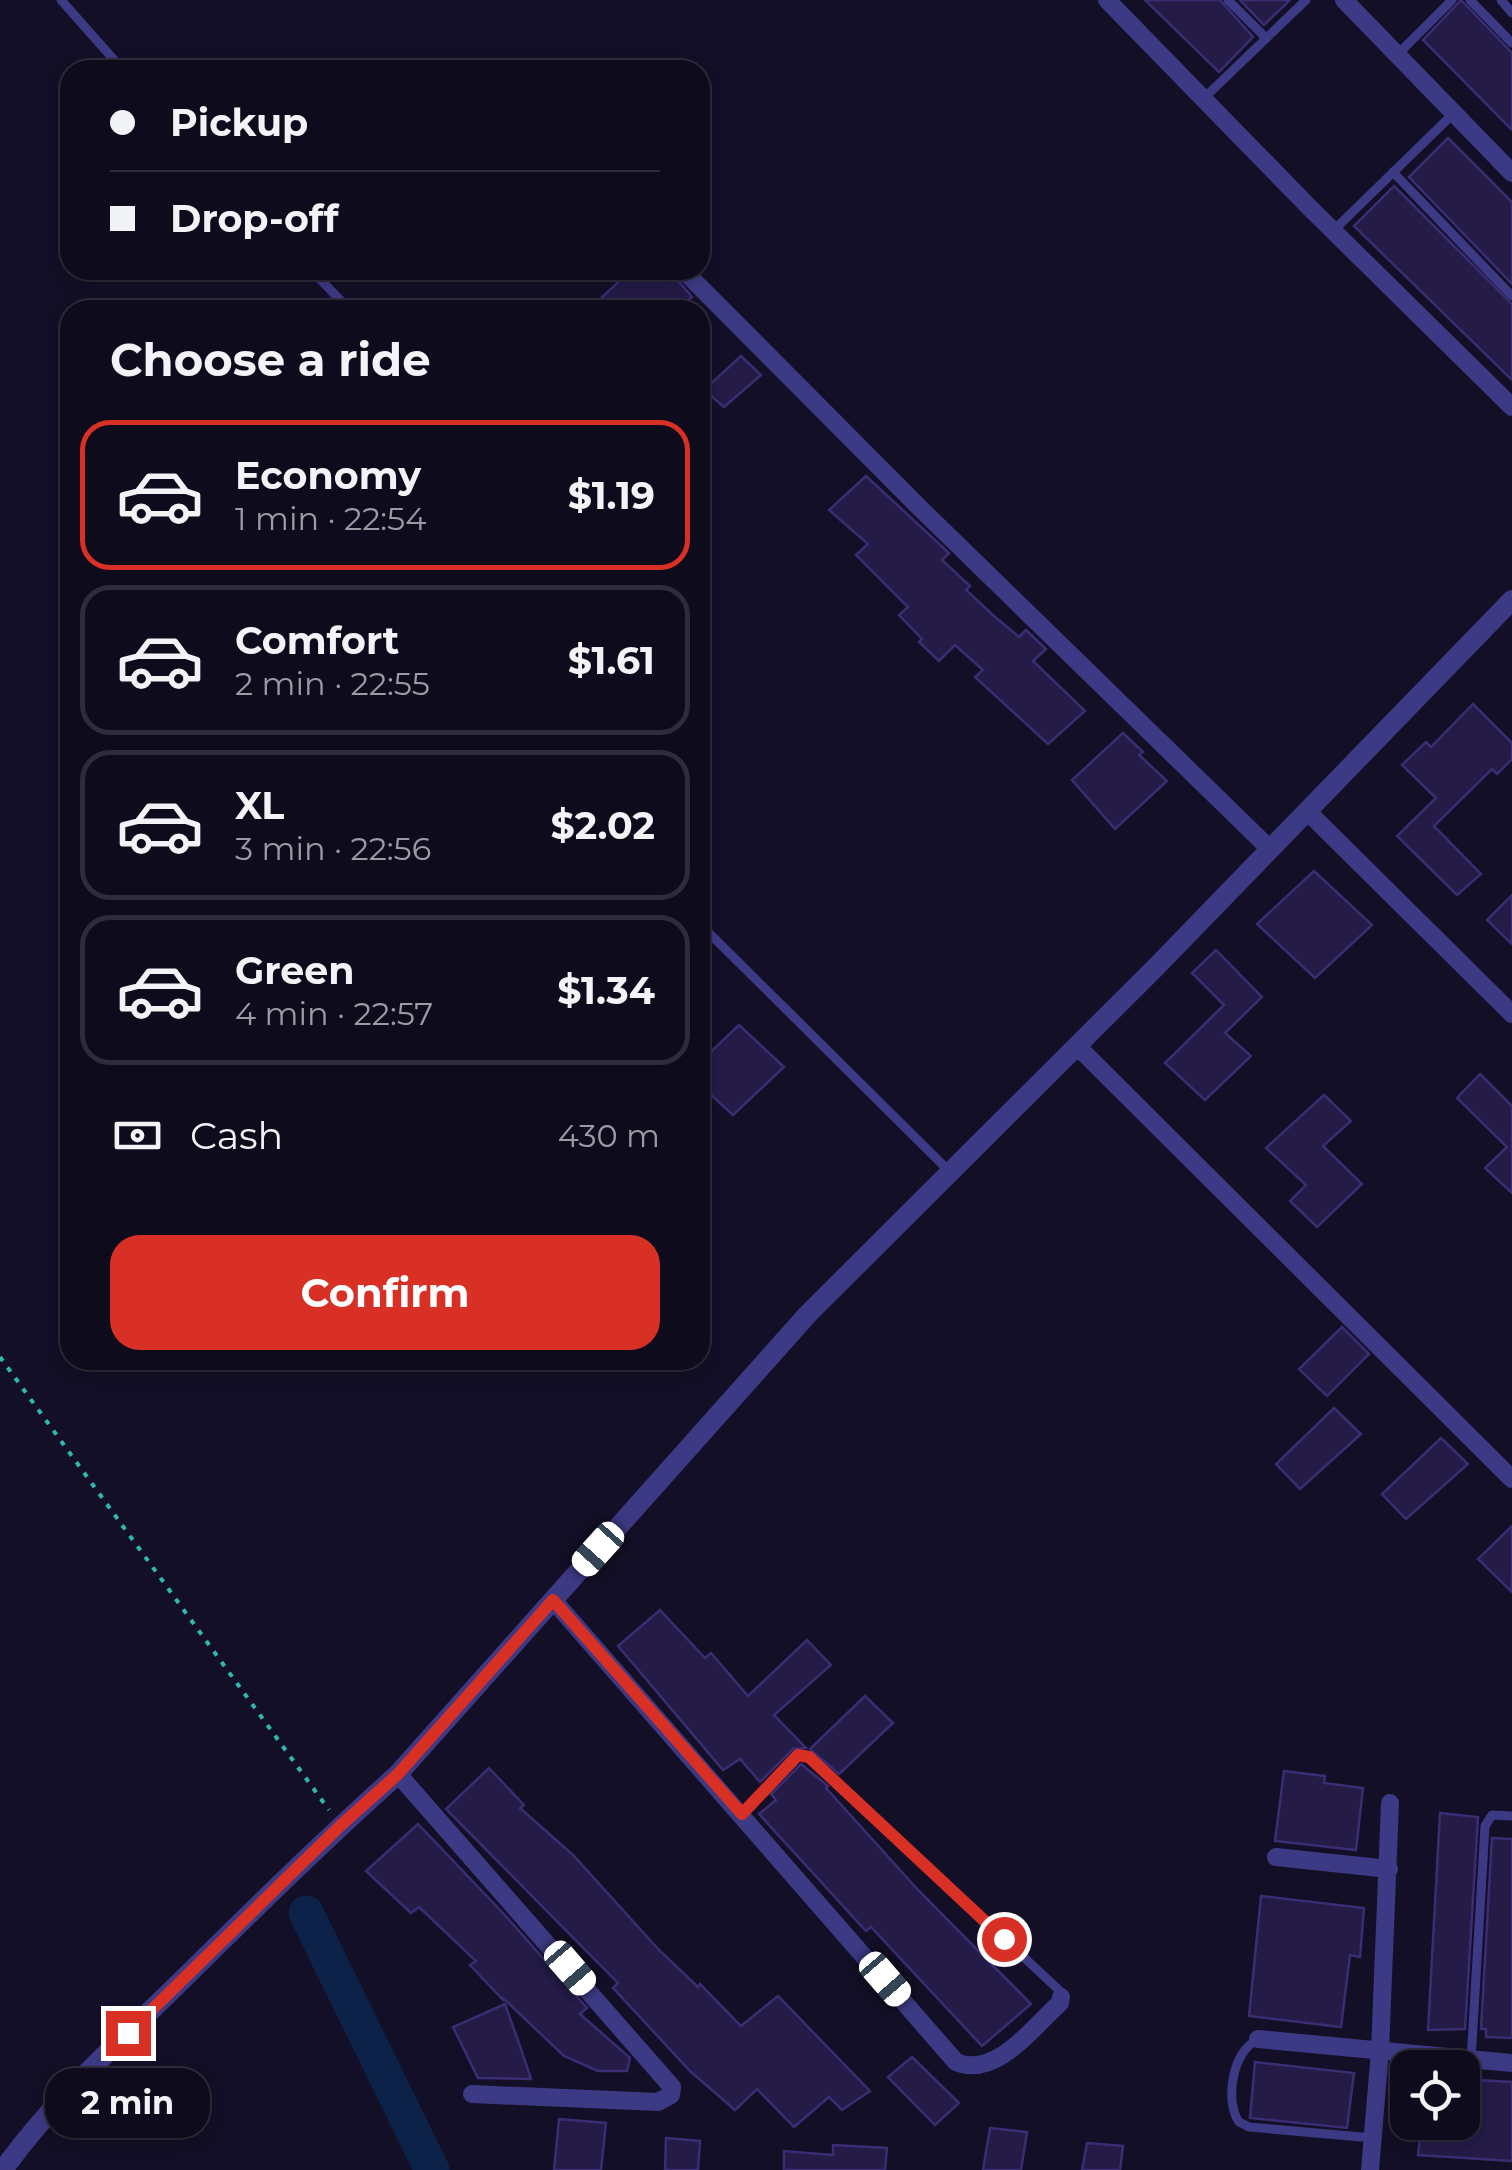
<!DOCTYPE html>
<html lang="en">
<head>
<meta charset="utf-8">
<style>
	body { margin:0; font-family:Montserrat,sans-serif; background:#171425; color:#f1f3f6; height:100vh; display:flex; flex-direction:column; font-size:38px; white-space:nowrap }
	* { box-sizing:border-box; margin:0 }
	p { font-size:32px; color:#9b9ba3 }
	.icon { flex:none; width:55px; height:55px; fill:none; stroke:currentColor; stroke-width:2; stroke-linecap:round; stroke-linejoin:round }
	.map { position:relative; flex:1; overflow:hidden }
	.details { position:absolute; left:60px; top:300px; width:650px; height:1070px; display:flex; flex-direction:column; background:#0e0b1c; border-radius:30px; box-shadow:0 5px 15px #0003,0 0 0 2px #2e2b3b }
	.details>* { flex:none }
	.banner { position:absolute; left:60px; top:60px; width:650px; height:220px; border-radius:30px; box-shadow:0 5px 15px #0003,0 0 0 2px #2e2b3b; display:grid; align-content:center; height:220px; padding:0 50px; background:#0e0b1c }
	.buttons { position:absolute; left:1390px; top:2050px; display:grid; gap:20px }
	.buttons a { display:grid; place-items:center; width:90px; height:90px; border-radius:20px; background:#0e0b1c; box-shadow:0 5px 15px #0003,0 0 0 2px #2e2b3b; font-size:50px }
	.end { position:absolute; width:45px; height:45px; margin:-22px; border:12px solid #d93025; background:#fff; box-shadow:0 0 0 5px #fff }
	.from { border-radius:50% }
	.bubble { position:absolute; height:70px; border-radius:30px; background:#0e0b1c; box-shadow:0 5px 15px #0003,0 0 0 2px #2e2b3b; font-size:32px; font-weight:700; line-height:70px; text-align:center }
	.car { position:absolute; width:30px; height:60px; margin:-30px -15px; border-radius:12px; box-shadow:0 0 8px 2px #0007; background:linear-gradient(#fff 24%,#345 0 40%,#fff 0 76%,#345 0 86%,#fff 0) }
	.banner b { display:flex; align-items:center; gap:35px; height:95px; font-size:38px }
	.banner b+b { border-top:2px solid #2e2b3b }
	.banner i { width:25px; height:25px; background:#f1f3f6 }
	ul { padding:0; list-style:none }
	li { display:flex; align-items:center; gap:30px; height:150px; margin:0 20px 15px; padding:0 30px; border:5px solid #2e2b3b; border-radius:30px }
	li div { flex:1 }
	li b { display:block; font-size:38px }
	li em { font-style:normal; font-weight:700 }
	li.on { border-color:#d93025 }
	li>.icon { width:90px; height:90px; stroke-width:1.5 }
	h2 { padding:0 50px; font-size:45px; line-height:120px }
	.pay { display:flex; align-items:center; gap:25px; height:110px; padding:0 50px; font-size:38px }
	.pay p { margin-inline-start:auto }
	.primary-button { display:flex; gap:20px; margin-top:auto; padding:20px 50px }
	.primary-button a { flex:1; height:115px; border-radius:30px; background:#d93025; color:#fff; font-size:40px; font-weight:700; line-height:115px; text-align:center }
	.map>svg:first-child { display:block }
	.lines { fill:none; stroke-linecap:round; stroke-linejoin:round }
	.river { stroke:#0c2248; stroke-width:35 }
	.building { fill:#241b47; stroke:#3b2d73; stroke-width:2.5 }
	.path { stroke:#2fb8b0; stroke-width:4; stroke-dasharray:5 8; stroke-linecap:butt }
	.service { stroke:#3d3a85; stroke-width:9 }
	.minor { stroke:#3d3a85; stroke-width:18 }
	.tertiary { stroke:#3d3a85; stroke-width:20 }
	.route { stroke:#d93025; stroke-width:12 }
</style>
</head>
<body>
<div class="map">
<svg width="1512" height="2170" viewBox="0 0 1512 2170">
	<rect width="100%" height="100%" fill="#130f26"/>
	<g class="lines">
		<path class="river" d="M 306,1913 L 432,2170"/>
	</g>
	<g class="building">
		<path d="M 1145,0 L 1220,0 L 1253,37 L 1219,72 Z"/>
		<path d="M 1240,0 L 1290,0 L 1264,25 Z"/>
		<path d="M 1461,0 L 1512,53 L 1512,130 L 1423,40 Z"/>
		<path d="M 1448,138 L 1512,202 L 1512,284 L 1409,177 Z"/>
		<path d="M 1394,186 L 1512,304 L 1512,380 L 1354,226 Z"/>
		<path d="M 631,270 L 669,270 L 692,297 L 678,310 L 609,310 L 599,300 Z"/>
		<path d="M 741,356 L 761,375 L 724,407 L 704,390 Z"/>
		<path d="M 866,476 L 949,553 L 942,560 L 970,586 L 966,590 L 994,616 L 1019,637 L 1026,630 L 1046,649 L 1033,661 L 1085,711 L 1048,744 L 975,677 L 983,670 L 955,645 L 939,661 L 919,642 L 922,639 L 899,615 L 908,607 L 856,555 L 868,544 L 829,510 Z"/>
		<path d="M 1473,704 L 1512,743 L 1512,759 L 1497,774 L 1492,769 L 1434,826 L 1481,874 L 1457,895 L 1397,836 L 1436,798 L 1402,765 L 1426,742 L 1431,747 Z"/>
		<path d="M 1123,733 L 1143,752 L 1139,755 L 1167,781 L 1115,829 L 1072,780 Z"/>
		<path d="M 1314,871 L 1372,925 L 1315,978 L 1257,924 Z"/>
		<path d="M 1512,895 L 1512,944 L 1487,920 Z"/>
		<path d="M 1216,950 L 1262,997 L 1225,1033 L 1251,1056 L 1205,1100 L 1165,1063 L 1224,1005 L 1192,973 Z"/>
		<path d="M 739,1025 L 784,1067 L 733,1115 L 700,1085 L 700,1062 Z"/>
		<path d="M 1480,1074 L 1512,1106 L 1512,1193 L 1485,1168 L 1507,1147 L 1457,1098 Z"/>
		<path d="M 1324,1095 L 1351,1121 L 1323,1146 L 1362,1184 L 1317,1227 L 1290,1201 L 1306,1185 L 1266,1148 Z"/>
		<path d="M 1342,1327 L 1369,1354 L 1327,1396 L 1299,1369 Z"/>
		<path d="M 1334,1408 L 1361,1434 L 1300,1489 L 1276,1464 Z"/>
		<path d="M 1441,1438 L 1468,1464 L 1406,1519 L 1382,1494 Z"/>
		<path d="M 1512,1526 L 1512,1592 L 1478,1559 Z"/>
		<path d="M 660,1610 L 705,1658 L 711,1653 L 748,1696 L 807,1640 L 831,1665 L 774,1715 L 806,1748 L 793,1749 L 760,1782 L 740,1759 L 723,1770 L 618,1646 Z"/>
		<path d="M 865,1696 L 893,1723 L 839,1774 L 810,1749 Z"/>
		<path d="M 801,1764 L 828,1786 L 826,1788 L 919,1891 L 1031,2004 L 982,2046 L 871,1927 L 866,1931 L 759,1814 L 776,1800 L 771,1794 Z"/>
		<path d="M 489,1768 L 524,1805 L 520,1808 L 573,1855 L 659,1950 L 698,1987 L 700,1984 L 741,2026 L 778,1996 L 870,2091 L 842,2110 L 829,2097 L 794,2127 L 757,2089 L 735,2110 L 690,2071 L 613,1988 L 618,1983 L 446,1809 Z"/>
		<path d="M 1284,1771 L 1325,1776 L 1324,1783 L 1363,1788 L 1356,1850 L 1275,1841 Z"/>
		<path d="M 1440,1813 L 1478,1817 L 1465,2029 L 1428,2030 Z"/>
		<path d="M 418,1824 L 503,1913 L 587,2008 L 580,2014 L 630,2058 L 627,2071 L 598,2071 L 564,2056 L 502,1997 L 504,2001 L 470,1965 L 476,1961 L 419,1907 L 411,1913 L 366,1871 Z"/>
		<path d="M 1492,1838 L 1512,1839 L 1512,2038 L 1486,2037 L 1486,2029 L 1481,2029 Z"/>
		<path d="M 1261,1896 L 1364,1908 L 1360,1957 L 1350,1955 L 1341,2027 L 1249,2016 Z"/>
		<path d="M 505,2004 L 521,2049 L 531,2079 L 478,2078 L 453,2027 Z"/>
		<path d="M 912,2057 L 959,2103 L 935,2125 L 888,2077 Z"/>
		<path d="M 1255,2062 L 1354,2073 L 1347,2128 L 1250,2118 Z"/>
		<path d="M 1462,2079 L 1512,2082 L 1512,2161 L 1418,2155 L 1422,2122 L 1462,2122 Z"/>
		<path d="M 559,2119 L 606,2123 L 601,2170 L 554,2170 Z"/>
		<path d="M 990,2128 L 1027,2132 L 1021,2170 L 983,2170 Z"/>
		<path d="M 666,2138 L 700,2141 L 698,2170 L 665,2170 Z"/>
		<path d="M 1087,2143 L 1123,2146 L 1120,2170 L 1082,2170 Z"/>
		<path d="M 833,2145 L 887,2148 L 885,2170 L 784,2170 L 784,2151 L 833,2155 Z"/>
	</g>
	<g class="lines">
		<path class="path" d="M 0,1357 L 329,1810"/>
		<g class="service">
			<path d="M 61,0 L 123,70"/>
			<path d="M 1228,0 L 1266,38"/>
			<path d="M 1470,0 L 1512,43"/>
			<path d="M 1501,0 L 1512,13"/>
			<path d="M 1398,54 L 1452,0"/>
			<path d="M 1203,99 L 1306,0"/>
			<path d="M 1393,172 L 1512,296"/>
			<path d="M 1334,230 L 1454,113"/>
			<path d="M 311,270 L 350,310"/>
			<path d="M 700,924 L 950,1172"/>
			<path d="M 741,1813 L 798,1755 L 809,1757 L 1060,1991 L 1061,1997"/>
			<path d="M 1258,2040 C 1233,2049 1224,2101 1239,2122 L 1249,2127 L 1373,2138"/>
			<path d="M 1471,2060 L 1485,1826 L 1492,1815 L 1512,1816"/>
		</g>
		<g class="minor">
			<path d="M 1107,0 L 1311,209 L 1512,407"/>
			<path d="M 1344,0 L 1512,173"/>
			<path d="M 683,270 L 924,512 L 1270,849"/>
			<path d="M 1307,811 L 1512,1014"/>
			<path d="M 1077,1046 L 1512,1479"/>
			<path d="M 553,1600 L 956,2062 C 996,2079 1033,2027 1060,2003 L 1061,1997"/>
			<path d="M 398,1774 L 672,2087 L 671,2095 L 658,2102 L 472,2094"/>
			<path d="M 1276,1857 L 1389,1869"/>
			<path d="M 1258,2039 L 1512,2063"/>
			<path d="M 1370,2170 L 1380,2051 L 1390,1803"/>
		</g>
		<path class="tertiary" d="M 3,2170 C 52,2101 116,2045 176,1986 C 249,1914 322,1842 398,1774 L 808,1314 L 1156,967 L 1512,600"/>
	</g>
	<g class="lines">
		<path class="route" d="M 128,2033 L 340,1826 L 398,1774 L 553,1600 L 742,1814 L 798,1755 L 809,1757 L 1004,1939"/>
	</g>
</svg>
<div class="buttons">
<a><svg class="icon" aria-label="locate" viewBox="0 0 24 24"><circle cx="12" cy="12" r="6"/><path d="M12 2v4M12 18v4M2 12h4M18 12h4"/></svg></a>
</div>
<i class="end from" style="left:1004px;top:1939px"></i>
<i class="end" style="left:128px;top:2033px"></i>
<div class="bubble" style="left:45px;top:2068px;width:165px">2 min</div>
<i class="car" style="left:598px;top:1549px;rotate:222deg"></i>
<i class="car" style="left:570px;top:1968px;rotate:139deg"></i>
<i class="car" style="left:885px;top:1979px;rotate:139deg"></i>
<div class="banner">
<b><i class="from"></i>Pickup</b>
<b><i></i>Drop-off</b>
</div>
<section class="details">
<h2>Choose a ride</h2>
<ul>
<li class="on"><svg class="icon" aria-label="car" viewBox="0 0 24 24"><path d="M5 17H2v-5l4-1 3-4h7l3 4 3 1v5h-3M9 17h6M6 11h13"/><circle cx="7" cy="17" r="2"/><circle cx="17" cy="17" r="2"/></svg><div><b>Economy</b><p>1 min · 22:54</p></div><em>$1.19</em></li>
<li><svg class="icon" aria-label="car" viewBox="0 0 24 24"><path d="M5 17H2v-5l4-1 3-4h7l3 4 3 1v5h-3M9 17h6M6 11h13"/><circle cx="7" cy="17" r="2"/><circle cx="17" cy="17" r="2"/></svg><div><b>Comfort</b><p>2 min · 22:55</p></div><em>$1.61</em></li>
<li><svg class="icon" aria-label="car" viewBox="0 0 24 24"><path d="M5 17H2v-5l4-1 3-4h7l3 4 3 1v5h-3M9 17h6M6 11h13"/><circle cx="7" cy="17" r="2"/><circle cx="17" cy="17" r="2"/></svg><div><b>XL</b><p>3 min · 22:56</p></div><em>$2.02</em></li>
<li><svg class="icon" aria-label="car" viewBox="0 0 24 24"><path d="M5 17H2v-5l4-1 3-4h7l3 4 3 1v5h-3M9 17h6M6 11h13"/><circle cx="7" cy="17" r="2"/><circle cx="17" cy="17" r="2"/></svg><div><b>Green</b><p>4 min · 22:57</p></div><em>$1.34</em></li>
</ul>
<div class="pay"><svg class="icon" aria-label="cash" viewBox="0 0 24 24"><path d="M3 7h18v10H3z"/><circle cx="12" cy="12" r="2"/></svg>Cash<p>430 m</p></div>
<div class="primary-button"><a>Confirm</a></div>
</section>
</div>
</body>
</html>
